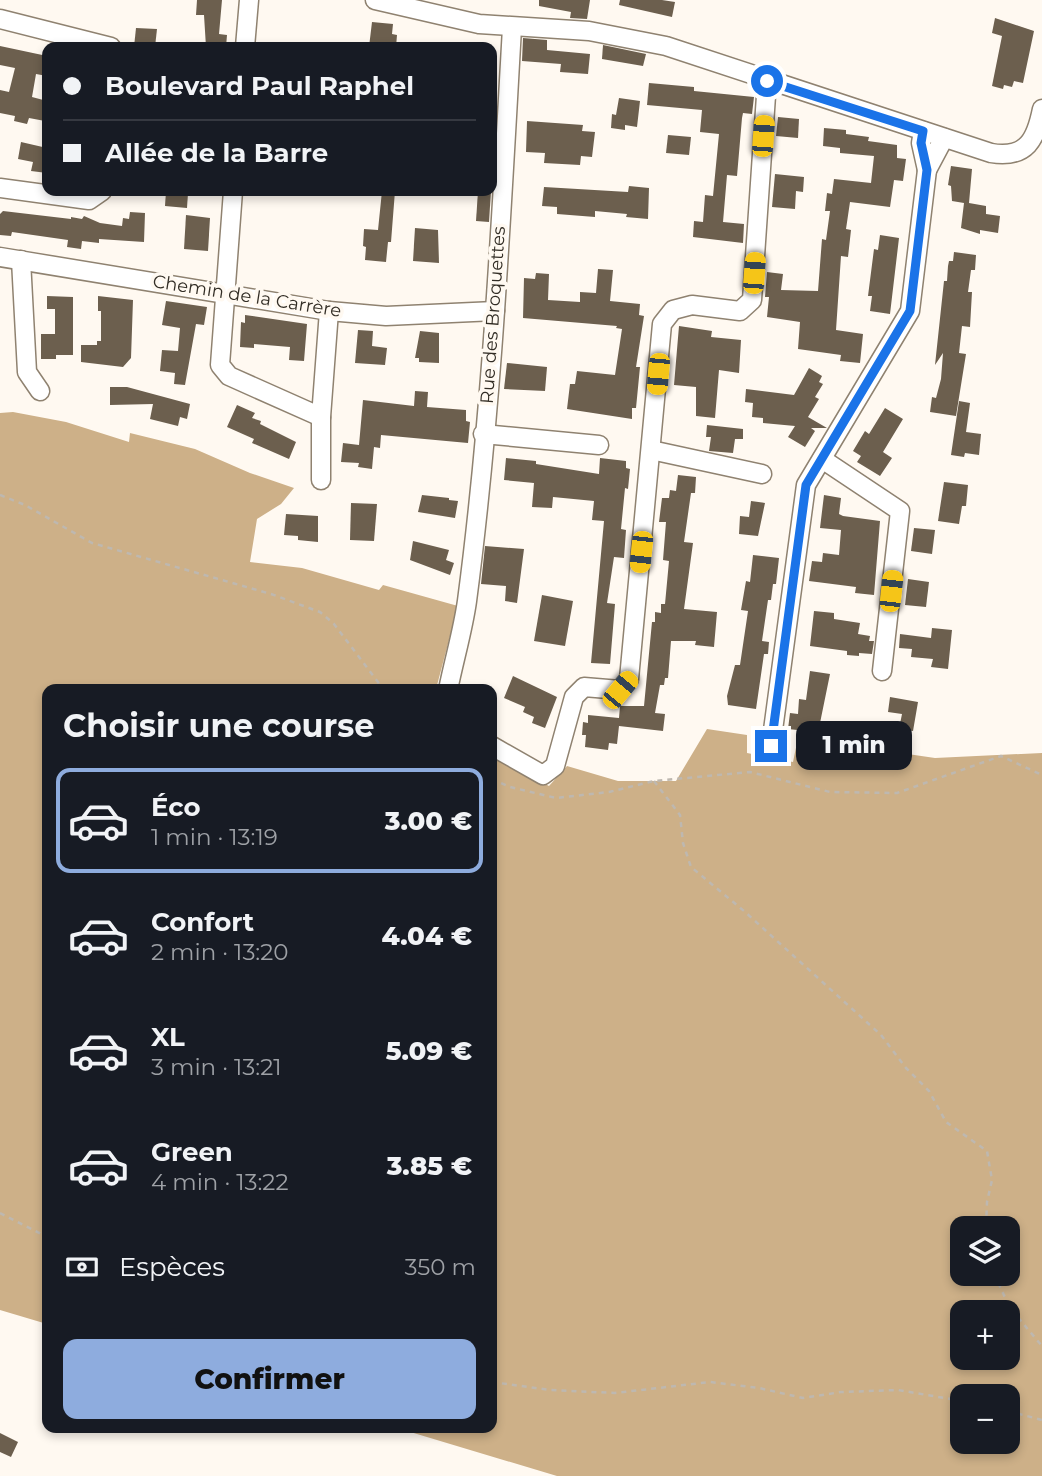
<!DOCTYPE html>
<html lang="fr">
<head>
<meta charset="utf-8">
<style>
	body { margin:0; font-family:Montserrat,sans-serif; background:#20242c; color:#f1f3f6; height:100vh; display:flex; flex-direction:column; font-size:26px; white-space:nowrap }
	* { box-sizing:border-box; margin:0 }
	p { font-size:23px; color:#9ea1a6 }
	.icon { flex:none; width:38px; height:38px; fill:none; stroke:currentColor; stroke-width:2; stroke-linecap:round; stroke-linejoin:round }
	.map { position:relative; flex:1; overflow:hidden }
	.sheet { position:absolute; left:42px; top:684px; width:455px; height:749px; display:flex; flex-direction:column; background:#171b24; border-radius:14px; box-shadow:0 4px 10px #0003 }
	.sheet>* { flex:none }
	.guide { position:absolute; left:42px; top:42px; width:455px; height:154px; border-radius:14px; box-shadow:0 4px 10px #0003; display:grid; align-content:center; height:154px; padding:0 21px; background:#171b24 }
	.fabs { position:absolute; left:950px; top:1216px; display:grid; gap:14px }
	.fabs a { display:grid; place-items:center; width:70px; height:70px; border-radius:14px; background:#171b24; box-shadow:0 4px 10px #0003; font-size:35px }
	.end { position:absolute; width:32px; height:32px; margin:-16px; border:9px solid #1a73e8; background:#fff; box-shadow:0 0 0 4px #fff }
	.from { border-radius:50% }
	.bubble { position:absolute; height:49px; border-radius:14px; background:#171b24; box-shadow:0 4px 10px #0003; font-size:23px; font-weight:800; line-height:49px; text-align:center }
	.car { position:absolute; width:21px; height:42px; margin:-21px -10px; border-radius:9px; box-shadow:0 0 5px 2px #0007; background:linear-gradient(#f5c518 24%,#345 0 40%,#f5c518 0 76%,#345 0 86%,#f5c518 0) }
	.guide b { display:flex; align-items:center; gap:24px; height:66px; font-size:26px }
	.guide b+b { border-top:2px solid #363941 }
	.guide i { width:18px; height:18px; background:#f1f3f6 }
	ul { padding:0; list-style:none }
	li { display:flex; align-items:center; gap:21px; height:105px; margin:0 14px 10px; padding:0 7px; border:4px solid transparent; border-radius:14px }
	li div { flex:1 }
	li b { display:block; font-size:26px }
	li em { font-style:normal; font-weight:800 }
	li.active { border-color:#8eacde }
	li>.icon { width:63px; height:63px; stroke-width:1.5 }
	h2 { padding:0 21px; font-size:32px; line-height:84px }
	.pay { display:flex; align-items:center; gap:18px; height:77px; padding:0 21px; font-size:26px }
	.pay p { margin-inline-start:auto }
	.action { display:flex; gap:14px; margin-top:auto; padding:14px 21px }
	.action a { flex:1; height:80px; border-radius:14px; background:#8eacde; color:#111; font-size:28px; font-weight:800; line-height:80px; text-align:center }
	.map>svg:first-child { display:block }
	.forest { fill:#cdb088; fill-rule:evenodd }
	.building { fill:#6c5f4e }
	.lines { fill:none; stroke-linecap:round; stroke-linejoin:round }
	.minor-casing { stroke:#8f8270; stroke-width:21 }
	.path { stroke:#beb8b0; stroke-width:2.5; stroke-dasharray:5 5; stroke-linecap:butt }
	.minor { stroke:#fff; stroke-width:18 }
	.route { stroke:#1a73e8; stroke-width:9 }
	.labels { text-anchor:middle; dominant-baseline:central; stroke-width:7; stroke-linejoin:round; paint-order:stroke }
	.street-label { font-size:18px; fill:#322d25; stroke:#fff9f1 }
</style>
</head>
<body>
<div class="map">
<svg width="1042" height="1476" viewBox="0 0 1042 1476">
	<rect width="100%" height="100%" fill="#fff9f1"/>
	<g class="forest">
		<path d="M 13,412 L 66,422 L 129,442 L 130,433 L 195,449 L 250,473 L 294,488 L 281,504 L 257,519 L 250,562 L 302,568 L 379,590 L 383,585 L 458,606 L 436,689 L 47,690 L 47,1324 L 0,1310 L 0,413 Z"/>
		<path d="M 707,729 L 747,735 L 747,753 L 793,762 L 798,738 L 935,758 L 1042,753 L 1042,1476 L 557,1476 L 397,1428 L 492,1428 L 492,756 L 549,786 L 567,766 L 618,781 L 676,781 ZM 962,1228 L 1008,1228 L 1008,1274 L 962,1274 ZM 962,1312 L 1008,1312 L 1008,1358 L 962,1358 ZM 962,1396 L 1008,1396 L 1008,1442 L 962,1442 Z"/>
	</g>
	<g class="building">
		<path d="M 197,0 L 222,0 L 219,34 L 227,35 L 226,47 L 206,47 L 204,15 L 196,15 Z"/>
		<path d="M 539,0 L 590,0 L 587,19 L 570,18 L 571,12 L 539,6 Z"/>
		<path d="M 620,0 L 662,0 L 675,2 L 672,17 L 619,5 Z"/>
		<path d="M 995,18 L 1034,31 L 1023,83 L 1014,81 L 1012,87 L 1004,85 L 1003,89 L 992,86 L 1002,36 L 992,33 Z"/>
		<path d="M 372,22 L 393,24 L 392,34 L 397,35 L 396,47 L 369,47 Z"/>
		<path d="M 136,28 L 157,29 L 155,47 L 134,47 Z"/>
		<path d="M 523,38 L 547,40 L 547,50 L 590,54 L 588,74 L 560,72 L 561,64 L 522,61 Z"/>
		<path d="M 603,45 L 646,54 L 643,66 L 602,59 Z"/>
		<path d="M 0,46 L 47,56 L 47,76 L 36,74 L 32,97 L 47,101 L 45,121 L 29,118 L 27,124 L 14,121 L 15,116 L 0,113 L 0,90 L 9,92 L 15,68 L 0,65 Z"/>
		<path d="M 649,83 L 694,87 L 694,91 L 754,97 L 752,114 L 743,113 L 742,118 L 737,176 L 727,175 L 723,222 L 744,224 L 743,243 L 693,237 L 694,221 L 703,222 L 705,195 L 713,196 L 719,134 L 700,132 L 702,110 L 647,105 Z"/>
		<path d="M 619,98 L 640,101 L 637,127 L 625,125 L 625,130 L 611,128 L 612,114 L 616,115 Z"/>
		<path d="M 778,117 L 799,119 L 798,138 L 776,136 Z"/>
		<path d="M 527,121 L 583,125 L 582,131 L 595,132 L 592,157 L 581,156 L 580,165 L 544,163 L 545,153 L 526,152 Z"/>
		<path d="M 824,128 L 846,130 L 846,134 L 869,137 L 868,141 L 897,145 L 897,158 L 906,159 L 903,181 L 894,180 L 890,207 L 850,202 L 846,229 L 851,230 L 848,257 L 841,256 L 836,330 L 863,334 L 860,363 L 840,361 L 841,355 L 798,349 L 800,322 L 767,317 L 769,297 L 765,297 L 767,272 L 783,274 L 781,290 L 818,291 L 822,239 L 826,240 L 830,211 L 825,211 L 827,193 L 832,194 L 834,179 L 871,183 L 874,156 L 840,153 L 840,148 L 823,146 Z"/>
		<path d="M 668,135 L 691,137 L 689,155 L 666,153 Z"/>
		<path d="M 21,142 L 47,148 L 47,173 L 31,171 L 33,162 L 18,159 Z"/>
		<path d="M 951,166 L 972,169 L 969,203 L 986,206 L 986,214 L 1000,216 L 998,233 L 980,230 L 980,234 L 961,228 L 964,203 L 952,201 L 951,186 L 948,185 Z"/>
		<path d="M 775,174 L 804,177 L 803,192 L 796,191 L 795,209 L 772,207 Z"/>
		<path d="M 629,186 L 649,188 L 648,219 L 626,217 L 627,214 L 595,211 L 595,217 L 557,214 L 557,207 L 542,206 L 544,187 L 628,192 Z"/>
		<path d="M 166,191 L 188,193 L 187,208 L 165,206 Z"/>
		<path d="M 382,191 L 395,191 L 391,242 L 388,242 L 386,262 L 365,260 L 366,247 L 363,246 L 364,229 L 378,230 Z"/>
		<path d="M 478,191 L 491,191 L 489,222 L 476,221 Z"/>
		<path d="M 3,211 L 71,219 L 71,217 L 82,219 L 84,216 L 100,223 L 122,226 L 123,218 L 129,219 L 130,212 L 145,213 L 144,242 L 99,239 L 99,243 L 82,241 L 81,249 L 67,247 L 68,240 L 12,232 L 11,236 L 0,235 L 0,214 Z"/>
		<path d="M 186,215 L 210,218 L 208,251 L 184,249 Z"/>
		<path d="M 415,228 L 438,230 L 439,263 L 413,261 Z"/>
		<path d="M 880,235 L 899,238 L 890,314 L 870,311 L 872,296 L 868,296 L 874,249 L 878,250 Z"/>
		<path d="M 954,252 L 976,255 L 975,270 L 971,270 L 968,292 L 972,292 L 970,327 L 962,326 L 959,353 L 966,354 L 956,416 L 930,412 L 932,397 L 936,398 L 941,379 L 943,353 L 935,365 L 944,281 L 947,281 L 948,266 L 949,261 L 953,261 Z"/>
		<path d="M 598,269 L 613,270 L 610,301 L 640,304 L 639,315 L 644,316 L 636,367 L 640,367 L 636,408 L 632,408 L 632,419 L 567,409 L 570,384 L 575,384 L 577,371 L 615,375 L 622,329 L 616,328 L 617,326 L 523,318 L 524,278 L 535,279 L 536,273 L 549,274 L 548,300 L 580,302 L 580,292 L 596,293 Z"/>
		<path d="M 47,296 L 73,297 L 73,355 L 56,355 L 56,359 L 41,359 L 41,334 L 55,334 L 55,309 L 47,309 Z"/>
		<path d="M 98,296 L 133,300 L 131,358 L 123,367 L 81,362 L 81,345 L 97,345 L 97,341 L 101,341 L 101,311 L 98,311 Z"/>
		<path d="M 166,301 L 207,307 L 204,325 L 196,324 L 185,385 L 174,384 L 175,373 L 160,371 L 162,350 L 178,351 L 180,328 L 162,325 Z"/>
		<path d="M 245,315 L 307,324 L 304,361 L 289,360 L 290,347 L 254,344 L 254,348 L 240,347 L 241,322 L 245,323 Z"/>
		<path d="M 679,326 L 712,331 L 711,337 L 741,340 L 739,373 L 719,370 L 715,418 L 696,416 L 696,387 L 674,385 Z"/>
		<path d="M 358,330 L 373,331 L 372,346 L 387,348 L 385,365 L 355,363 Z"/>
		<path d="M 420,331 L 439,333 L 439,363 L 419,362 L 419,358 L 415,358 Z"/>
		<path d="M 507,363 L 547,367 L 545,391 L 504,389 Z"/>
		<path d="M 809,368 L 822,376 L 819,382 L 823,384 L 815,397 L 819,399 L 808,417 L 827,428 L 811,428 L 815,431 L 805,447 L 788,437 L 795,426 L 763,423 L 763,418 L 752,417 L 753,403 L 745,402 L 746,389 L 794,395 Z"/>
		<path d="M 110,387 L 127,387 L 190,404 L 187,419 L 180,417 L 178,426 L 150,419 L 153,404 L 110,405 Z"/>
		<path d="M 415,391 L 428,392 L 427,407 L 466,410 L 466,421 L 470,422 L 468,443 L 381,435 L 380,448 L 374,447 L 372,469 L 358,467 L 359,463 L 341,462 L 343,443 L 359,445 L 363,400 L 414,406 Z"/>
		<path d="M 959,401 L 970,403 L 966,432 L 981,434 L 979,455 L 965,453 L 964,457 L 951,455 Z"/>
		<path d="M 237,405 L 255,413 L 252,418 L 261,421 L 260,424 L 296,442 L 289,459 L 252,443 L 254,439 L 227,427 Z"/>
		<path d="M 885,408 L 903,419 L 883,452 L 892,458 L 880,476 L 857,462 L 861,456 L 853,451 L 865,431 L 869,434 Z"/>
		<path d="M 707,425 L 743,429 L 743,439 L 735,439 L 733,453 L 709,451 L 711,437 L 706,437 Z"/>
		<path d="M 506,458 L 536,461 L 536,464 L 599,474 L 600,458 L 626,461 L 626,468 L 630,469 L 628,489 L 625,488 L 621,529 L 626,530 L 624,558 L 614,557 L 607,603 L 615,604 L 610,664 L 591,663 L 604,521 L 592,520 L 594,501 L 553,497 L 552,508 L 532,507 L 534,483 L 504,480 Z"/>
		<path d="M 678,475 L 696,477 L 695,493 L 691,493 L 684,542 L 693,543 L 684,609 L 717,612 L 714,647 L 695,645 L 696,641 L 671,641 L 668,678 L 665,678 L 664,685 L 660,685 L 655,713 L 665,714 L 663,731 L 619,726 L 617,744 L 609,743 L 608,750 L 585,747 L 586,735 L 582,735 L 583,722 L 588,723 L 588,715 L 619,718 L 620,706 L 644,706 L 652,622 L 655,622 L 655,612 L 661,613 L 661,604 L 665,604 L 669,561 L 663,560 L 666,522 L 659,522 L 662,498 L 669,498 L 670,490 L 676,491 Z"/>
		<path d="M 944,482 L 968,485 L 966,506 L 962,506 L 959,524 L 938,521 Z"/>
		<path d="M 422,495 L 449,498 L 449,500 L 458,501 L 455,518 L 418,512 Z"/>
		<path d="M 824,495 L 841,498 L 839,514 L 843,516 L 880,521 L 874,595 L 855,593 L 856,587 L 809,581 L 812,561 L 822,562 L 823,553 L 839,555 L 841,530 L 820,528 Z"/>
		<path d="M 751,501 L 765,503 L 758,536 L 739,534 L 740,516 L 749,517 Z"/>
		<path d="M 351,503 L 377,504 L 374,541 L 350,540 Z"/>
		<path d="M 286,514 L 318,516 L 318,542 L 298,540 L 298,536 L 284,535 Z"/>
		<path d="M 914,528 L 935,530 L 932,554 L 911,551 Z"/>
		<path d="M 413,541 L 449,550 L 446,560 L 454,563 L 450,575 L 410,560 Z"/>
		<path d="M 485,546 L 524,549 L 517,603 L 505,601 L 506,586 L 481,584 Z"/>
		<path d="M 753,555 L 779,558 L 776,584 L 773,584 L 771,600 L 768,600 L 762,641 L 769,642 L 768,654 L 764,654 L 756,709 L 728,705 L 727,696 L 735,665 L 740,665 L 748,611 L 741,610 L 746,581 L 750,582 Z"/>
		<path d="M 908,579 L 929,582 L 926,607 L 905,605 Z"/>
		<path d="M 542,595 L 573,601 L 565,646 L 534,641 Z"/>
		<path d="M 814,611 L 834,613 L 834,619 L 860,623 L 858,634 L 870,636 L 869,641 L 874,641 L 872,654 L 859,653 L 859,656 L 847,655 L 847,651 L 810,646 Z"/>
		<path d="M 932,628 L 952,630 L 948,669 L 931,667 L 933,659 L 911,657 L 912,649 L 899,648 L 900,634 L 931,638 Z"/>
		<path d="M 810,671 L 830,674 L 820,723 L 817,723 L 816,732 L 788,729 L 790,713 L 798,714 L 799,699 L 806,700 Z"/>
		<path d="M 513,676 L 557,697 L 545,728 L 532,723 L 534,717 L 523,712 L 525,707 L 504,698 Z"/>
		<path d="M 890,697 L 918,702 L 913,731 L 899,729 L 902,714 L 888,712 Z"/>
		<path d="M 0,1433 L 18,1442 L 11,1457 L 0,1452 Z"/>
	</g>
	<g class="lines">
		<defs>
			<g id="minor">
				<path d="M 375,0 L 479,24 L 589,31 L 666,46 L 991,153 C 1027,159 1036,139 1042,109"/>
				<path d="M 0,19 L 111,47"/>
				<path d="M 245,47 L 249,0"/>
				<path d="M 923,131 L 921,143 L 927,170 L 944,138"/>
				<path d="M 0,188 L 89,200 L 102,191"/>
				<path d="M 233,191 L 220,365 L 229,376 L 321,417 L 329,311"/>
				<path d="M 0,257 L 329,311 L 386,316 L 495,311"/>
				<path d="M 21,260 L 27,372 L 40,391"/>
				<path d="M 483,434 L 599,445"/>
				<path d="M 651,450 L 762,474"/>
				<path d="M 822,459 L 900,511 L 882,671"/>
				<path d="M 321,480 L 321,417"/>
				<path d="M 448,690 C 454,660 463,630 467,601 C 492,411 501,219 512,28"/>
				<path d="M 771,745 L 806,485 L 910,311 L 927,170"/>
				<path d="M 492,746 L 543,775 L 555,766 L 574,697 L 584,687 L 620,690 L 629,679 L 662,324 L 673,310 L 692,305 L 740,311 L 752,300 L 767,81"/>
			</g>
		</defs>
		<use href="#minor" class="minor-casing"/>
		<g class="path">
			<path d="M 0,495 L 25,505 L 92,543 L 271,594 L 320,612 L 334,624 L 384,690"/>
			<path d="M 492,779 L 510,787 L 556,798 L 609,792 L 654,781 L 750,772 L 830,792 L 897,793 L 1001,756 L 1042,775"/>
			<path d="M 654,781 L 680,815 L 683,843 L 691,867 L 744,911 L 881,1035 L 906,1068 L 929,1091 L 946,1122 L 987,1151 L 992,1180 L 987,1202 L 986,1228"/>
			<path d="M 0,1213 L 47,1237"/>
			<path d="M 994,1274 L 1010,1308 L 1042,1346"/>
			<path d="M 492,1382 L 550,1390 L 615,1393 L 710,1382 L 759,1388 L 803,1398 L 841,1392 L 898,1390 L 962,1401"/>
			<path d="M 1008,1411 L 1042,1420"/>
		</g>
		<use href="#minor" class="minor"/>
	</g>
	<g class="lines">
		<path class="route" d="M 767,81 L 923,131 L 921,143 L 927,170 L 910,311 L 806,485 L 771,746"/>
	</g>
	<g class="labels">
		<g class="street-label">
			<text transform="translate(247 296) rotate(9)">Chemin de la Carrère</text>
			<text transform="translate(493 315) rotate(-86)">Rue des Broquettes</text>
		</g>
	</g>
</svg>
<div class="fabs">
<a><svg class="icon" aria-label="layers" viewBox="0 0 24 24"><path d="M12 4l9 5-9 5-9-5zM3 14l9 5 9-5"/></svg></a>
<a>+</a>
<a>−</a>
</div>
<i class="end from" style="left:767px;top:81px"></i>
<i class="end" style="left:771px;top:746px"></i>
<div class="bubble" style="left:796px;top:721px;width:116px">1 min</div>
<i class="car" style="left:763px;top:136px;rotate:4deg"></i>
<i class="car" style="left:754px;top:273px;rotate:4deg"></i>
<i class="car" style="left:658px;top:374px;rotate:185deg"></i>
<i class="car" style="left:641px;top:552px;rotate:186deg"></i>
<i class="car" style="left:891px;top:591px;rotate:6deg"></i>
<i class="car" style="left:620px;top:690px;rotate:40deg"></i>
<div class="guide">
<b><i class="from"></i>Boulevard Paul Raphel</b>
<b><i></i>Allée de la Barre</b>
</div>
<section class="sheet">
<h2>Choisir une course</h2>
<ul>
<li class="active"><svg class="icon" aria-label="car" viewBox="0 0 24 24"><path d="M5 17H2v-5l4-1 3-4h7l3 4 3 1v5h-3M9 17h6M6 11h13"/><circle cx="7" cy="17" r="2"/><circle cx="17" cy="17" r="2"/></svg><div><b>Éco</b><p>1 min · 13:19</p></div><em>3.00 €</em></li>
<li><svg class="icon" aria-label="car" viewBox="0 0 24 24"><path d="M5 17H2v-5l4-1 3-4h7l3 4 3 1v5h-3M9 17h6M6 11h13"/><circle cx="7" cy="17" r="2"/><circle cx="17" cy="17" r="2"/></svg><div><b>Confort</b><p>2 min · 13:20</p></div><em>4.04 €</em></li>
<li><svg class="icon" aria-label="car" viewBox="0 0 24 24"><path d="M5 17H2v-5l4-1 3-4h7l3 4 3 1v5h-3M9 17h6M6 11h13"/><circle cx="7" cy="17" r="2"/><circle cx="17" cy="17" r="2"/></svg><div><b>XL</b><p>3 min · 13:21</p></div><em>5.09 €</em></li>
<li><svg class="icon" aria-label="car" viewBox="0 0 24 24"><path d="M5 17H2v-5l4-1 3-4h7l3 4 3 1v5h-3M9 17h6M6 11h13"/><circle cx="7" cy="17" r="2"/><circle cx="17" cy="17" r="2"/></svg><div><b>Green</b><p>4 min · 13:22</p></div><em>3.85 €</em></li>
</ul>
<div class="pay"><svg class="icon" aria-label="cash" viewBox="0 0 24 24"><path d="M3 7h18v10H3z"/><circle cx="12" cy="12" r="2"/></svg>Espèces<p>350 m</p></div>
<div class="action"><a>Confirmer</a></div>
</section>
</div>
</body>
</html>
